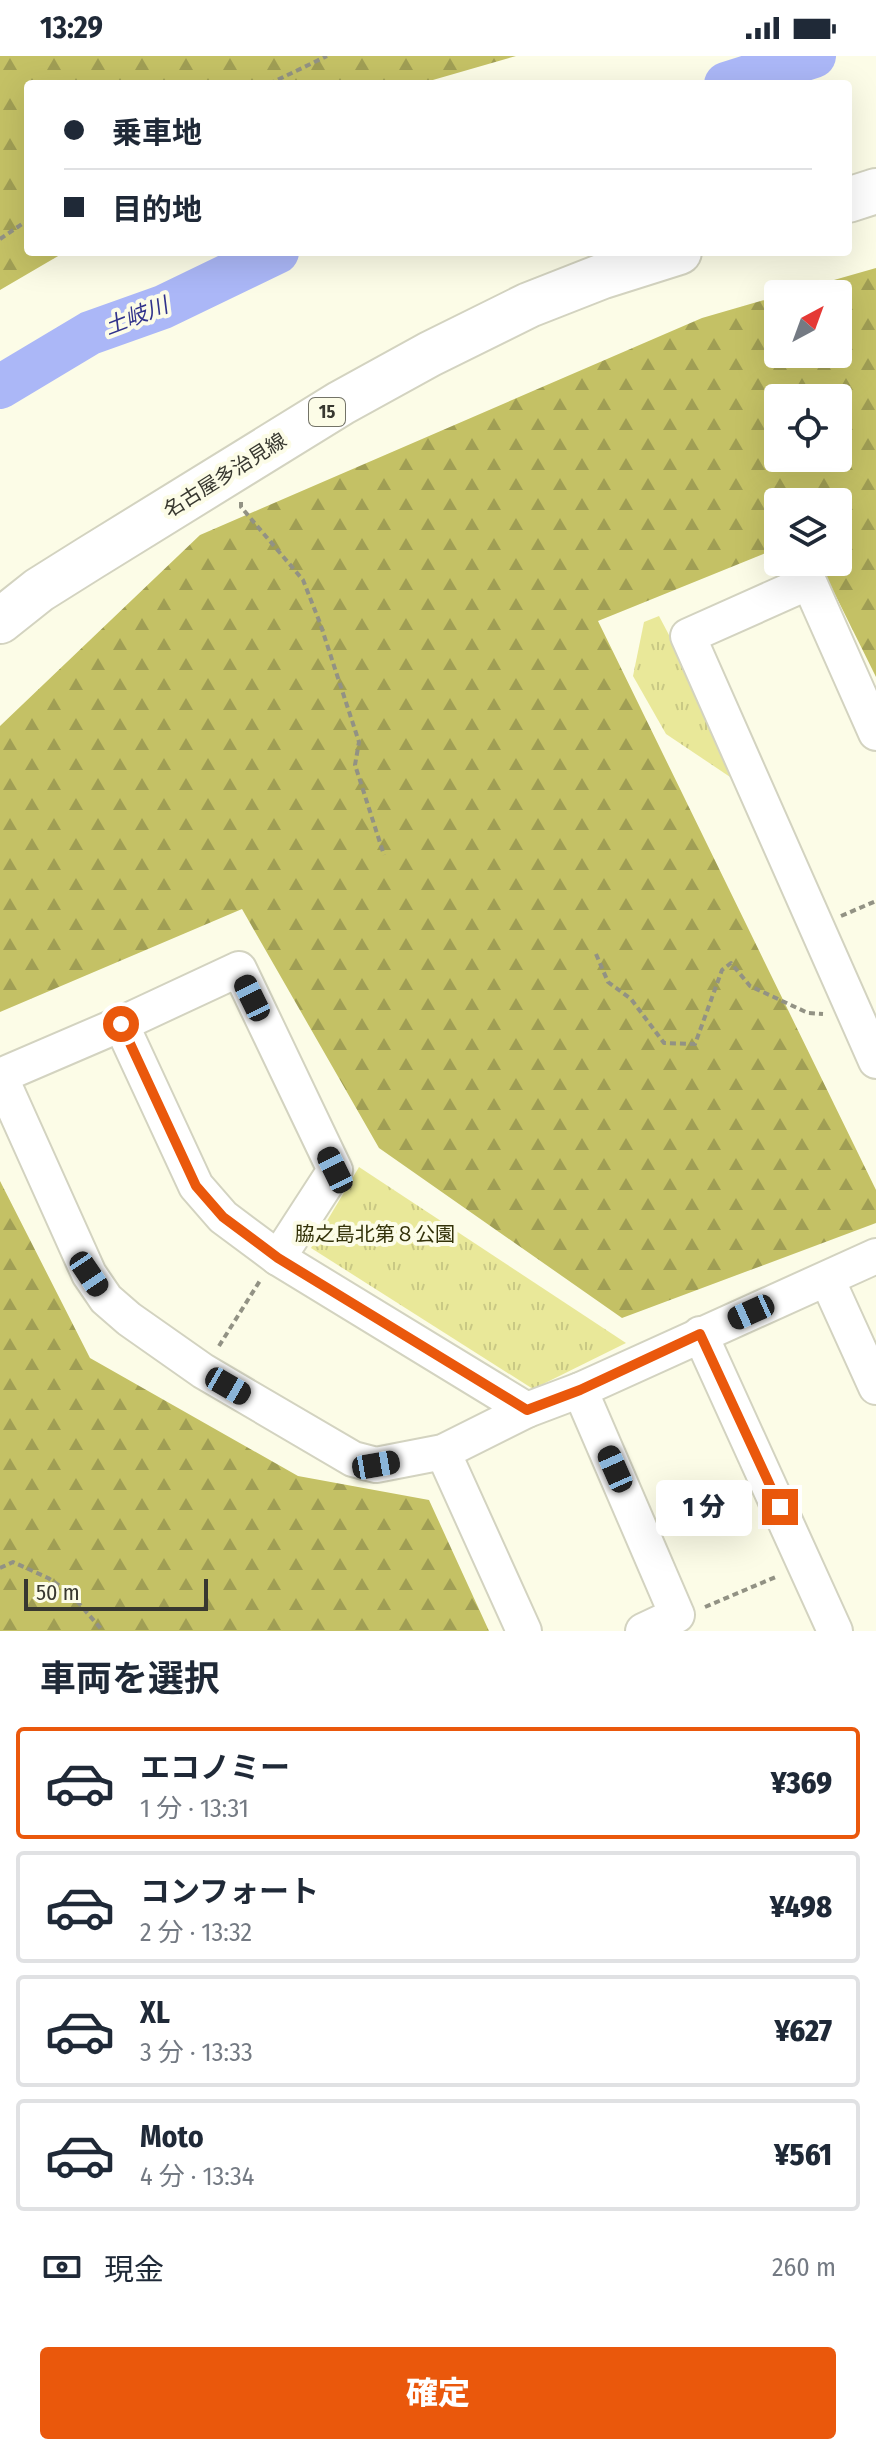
<!DOCTYPE html>
<html lang="ja">
<head>
<meta charset="utf-8">
<style>
	body { margin:0; font-family:"Fira Sans Condensed","Noto Sans JP",sans-serif; background:#f2f2f3; color:#1f2937; height:100vh; display:flex; flex-direction:column; font-size:30px; white-space:nowrap }
	* { box-sizing:border-box; margin:0 }
	p { font-size:26px; color:#747a83 }
	.icon { flex:none; width:44px; height:44px; fill:none; stroke:currentColor; stroke-width:2; stroke-linecap:round; stroke-linejoin:round }
	.map { position:relative; height:1575px; overflow:hidden }
	.details { display:flex; flex-direction:column; background:#fff; flex:1 }
	.details>* { flex:none }
	.top-card { position:absolute; left:24px; top:24px; width:828px; height:176px; border-radius:8px; box-shadow:0 8px 32px #0002; display:grid; align-content:center; height:176px; padding:0 40px; background:#fff }
	.needle { width:52px; rotate:41deg }
	.buttons { position:absolute; left:764px; top:224px; display:grid; gap:16px }
	.buttons a { display:grid; place-items:center; width:88px; height:88px; border-radius:8px; background:#fff; box-shadow:0 8px 32px #0002; font-size:40px }
	.scale { position:absolute; left:24px; bottom:20px; width:184px; box-sizing:border-box; padding-left:8px; border:4px solid #383830; border-top:0; font-size:22px; line-height:28px; white-space:nowrap; color:#383830; -webkit-text-stroke:6px #fcfce7; paint-order:stroke }
	.end { position:absolute; width:36px; height:36px; margin:-18px; border:10px solid #ea580c; background:#fff; box-shadow:0 0 0 4px #fff }
	.from { border-radius:50% }
	.bubble { position:absolute; height:56px; border-radius:8px; background:#fff; box-shadow:0 8px 32px #0002; font-size:26px; font-weight:800; line-height:56px; text-align:center }
	.car { position:absolute; width:24px; height:48px; margin:-24px -12px; border-radius:10px; box-shadow:0 0 6px 2px #0007; background:linear-gradient(#222 24%,#8ab4d8 0 40%,#222 0 76%,#8ab4d8 0 86%,#222 0) }
	.top-card b { display:flex; align-items:center; gap:28px; height:76px; font-size:30px }
	.top-card b+b { border-top:2px solid #e0e1e3 }
	.top-card i { width:20px; height:20px; background:#1f2937 }
	ul { padding:0; list-style:none }
	li { display:flex; align-items:center; gap:24px; height:112px; margin:0 16px 12px; padding:0 24px; border:4px solid #e0e1e3; border-radius:8px }
	li div { flex:1 }
	li b { display:block; font-size:30px }
	li em { font-style:normal; font-weight:800 }
	li.active { border-color:#ea580c }
	li>.icon { width:72px; height:72px; stroke-width:1.5 }
	h2 { padding:0 40px; font-size:36px; line-height:96px }
	.pay { display:flex; align-items:center; gap:20px; height:88px; padding:0 40px; font-size:30px }
	.pay p { margin-inline-start:auto }
	.button { display:flex; gap:16px; margin-top:auto; padding:16px 40px }
	.button a { flex:1; height:92px; border-radius:8px; background:#ea580c; color:#fff; font-size:32px; font-weight:800; line-height:92px; text-align:center }
	.status { display:flex; justify-content:space-between; align-items:center; height:56px; padding:0 40px; background:#fff; direction:ltr }
	.status svg { height:22px; fill:currentColor }
	.map>svg:first-child { display:block }
	.grass { fill:url(#grass-tufts) }
	.forest { fill:url(#forest-firs); fill-rule:evenodd }
	.lines { fill:none; stroke-linecap:round; stroke-linejoin:round }
	.river { stroke:#abb7f7; stroke-width:44 }
	.minor-casing { stroke:#d3d3c0; stroke-width:38 }
	.major-casing { stroke:#d3d3c0; stroke-width:48 }
	.path { stroke:#929284; stroke-width:4; stroke-dasharray:6 4; stroke-linecap:butt }
	.minor { stroke:#fff; stroke-width:34 }
	.major { stroke:#fff; stroke-width:44 }
	.route { stroke:#ea580c; stroke-width:10 }
	.labels { text-anchor:middle; dominant-baseline:central; stroke-width:8; stroke-linejoin:round; paint-order:stroke }
	.shield { fill:#fcfce7; stroke:#737367; stroke-width:2 }
	.shield-label { font-size:18px; font-weight:bold; fill:#383830 }
	.street-label { font-size:20px; fill:#383830; stroke:#fcfce7 }
	.park-label { font-size:20px; fill:#333209; stroke:#fcfce7 }
	.water-label { font-size:22px; font-style:italic; fill:#30328b; stroke:#fcfce7 }
</style>
</head>
<body>
<div class="status"><b>13:29</b><svg viewBox="0 0 49 12"><path d="M0 12V9h3v3zM5 12V6h3v6zM10 12V3h3v9zM15 12V0h3v12zM26 1h20v11H26zM47 4h2v5h-2z"/></svg></div>
<div class="map">
<svg width="876" height="1575" viewBox="0 0 876 1575">
	<defs>
		<pattern id="grass-tufts" width="24" height="20" patternUnits="userSpaceOnUse" patternTransform="scale(2)"><rect width="24" height="20" fill="#e9e899"/><path d="M3 7l-1-3M5 7V3M7 7l1-3M15 17l-1-3M17 17v-4M19 17l1-3" fill="none" stroke="#c9c884"/></pattern>
		<pattern id="forest-firs" width="22" height="20" patternUnits="userSpaceOnUse" patternTransform="scale(2)"><rect width="22" height="20" fill="#c4c165"/><path d="M5 1l3.5 6h-7zM16 11l3.5 6h-7z" fill="#a09e54"/></pattern>
	</defs>
	<rect width="100%" height="100%" fill="#fcfce7"/>
	<g class="grass">
		<path d="M 659,560 L 751,735 L 666,678 L 633,620 L 644,566 Z"/>
		<path d="M 359,1111 L 626,1287 L 533,1333 L 311,1192 Z"/>
	</g>
	<g class="forest">
		<path d="M 0,0 L 516,0 L 419,28 L 28,28 L 28,196 L 65,196 L 0,234 Z"/>
		<path d="M 876,212 L 876,621 L 819,506 L 838,506 L 838,446 L 778,446 L 778,492 L 598,565 L 876,1134 L 876,1167 L 622,1262 L 379,1092 L 242,853 L 0,956 L 0,670 L 200,479 L 702,262 L 778,240 L 778,298 L 838,298 L 838,238 L 785,238 ZM 778,342 L 838,342 L 838,402 L 778,402 Z"/>
		<path d="M 0,1125 L 90,1302 L 298,1420 L 429,1444 L 489,1575 L 0,1575 Z"/>
	</g>
	<g class="lines">
		<g class="river">
			<path d="M 726,28 L 814,0"/>
			<path d="M 0,331 L 90,277 L 163,251 L 277,196"/>
		</g>
		<defs>
			<g id="minor">
				<path d="M 876,677 L 809,526 L 688,580 L 876,1005"/>
				<path d="M 239,913 L 335,1114 L 278,1202 L 527,1354 L 443,1396 L 376,1409 L 353,1403 L 203,1315 L 129,1263 L 106,1243 L 89,1218 L 0,1020 L 121,968 Z"/>
				<path d="M 121,968 L 196,1130 L 223,1161 L 278,1202"/>
				<path d="M 827,1223 L 876,1331"/>
				<path d="M 700,1278 L 835,1575"/>
				<path d="M 580,1334 L 677,1559 L 643,1575"/>
				<path d="M 527,1354 L 580,1334 L 876,1200"/>
				<path d="M 443,1396 L 524,1575"/>
			</g>
			<g id="major">
				<path d="M 848,144 L 876,135"/>
				<path d="M 0,565 L 39,534 L 90,502 L 341,347 L 430,298 L 529,249 L 603,220 L 679,196"/>
			</g>
		</defs>
		<use href="#minor" class="minor-casing"/>
		<use href="#major" class="major-casing"/>
		<g class="path">
			<path d="M 269,28 L 327,0"/>
			<path d="M 0,183 L 28,164"/>
			<path d="M 241,446 L 241,451 L 303,524 L 320,567 L 359,686 L 355,709 L 384,799"/>
			<path d="M 841,860 L 876,845"/>
			<path d="M 596,898 L 608,926 L 631,943 L 664,987 L 695,988 L 722,914 L 731,907 L 750,930 L 808,957 L 823,958"/>
			<path d="M 219,1290 L 261,1223"/>
			<path d="M 0,1512 L 13,1506 L 48,1522 L 69,1536 L 103,1575"/>
			<path d="M 705,1551 L 778,1520"/>
		</g>
		<use href="#minor" class="minor"/>
		<use href="#major" class="major"/>
	</g>
	<g class="lines">
		<path class="route" d="M 121,968 L 196,1130 L 223,1161 L 278,1202 L 527,1354 L 580,1334 L 700,1278 L 780,1451"/>
	</g>
	<g class="labels">
		<rect class="shield" x="309" y="342" width="36" height="28" rx="6"/>
		<g class="shield-label">
			<text x="327" y="356">15</text>
		</g>
		<g class="street-label">
			<text transform="translate(225 419) rotate(-32)">名古屋多治見線</text>
		</g>
		<g class="park-label">
			<text x="375" y="1178">脇之島北第８公園</text>
		</g>
		<g class="water-label">
			<text transform="translate(136 260) rotate(-21)">土岐川</text>
		</g>
	</g>
</svg>
<div class="buttons">
<a><svg class="needle" viewBox="-14 -14 28 28"><path d="M0-13l5 13h-10z" fill="#e53935"/><path d="M0 13l5-13h-10z" fill="#747a83"/></svg></a>
<a><svg class="icon" aria-label="locate" viewBox="0 0 24 24"><circle cx="12" cy="12" r="6"/><path d="M12 2v4M12 18v4M2 12h4M18 12h4"/></svg></a>
<a><svg class="icon" aria-label="layers" viewBox="0 0 24 24"><path d="M12 4l9 5-9 5-9-5zM3 14l9 5 9-5"/></svg></a>
</div>
<div class="scale">50 m</div>
<i class="end from" style="left:121px;top:968px"></i>
<i class="end" style="left:780px;top:1451px"></i>
<div class="bubble" style="left:656px;top:1424px;width:96px">1 分</div>
<i class="car" style="left:252px;top:942px;rotate:334deg"></i>
<i class="car" style="left:335px;top:1114px;rotate:334deg"></i>
<i class="car" style="left:89px;top:1218px;rotate:146deg"></i>
<i class="car" style="left:751px;top:1256px;rotate:246deg"></i>
<i class="car" style="left:228px;top:1330px;rotate:120deg"></i>
<i class="car" style="left:376px;top:1409px;rotate:80deg"></i>
<i class="car" style="left:615px;top:1413px;rotate:336deg"></i>
<div class="top-card">
<b><i class="from"></i>乗車地</b>
<b><i></i>目的地</b>
</div>
</div>
<section class="details">
<h2>車両を選択</h2>
<ul>
<li class="active"><svg class="icon" aria-label="car" viewBox="0 0 24 24"><path d="M5 17H2v-5l4-1 3-4h7l3 4 3 1v5h-3M9 17h6M6 11h13"/><circle cx="7" cy="17" r="2"/><circle cx="17" cy="17" r="2"/></svg><div><b>エコノミー</b><p>1 分 · 13:31</p></div><em>¥369</em></li>
<li><svg class="icon" aria-label="car" viewBox="0 0 24 24"><path d="M5 17H2v-5l4-1 3-4h7l3 4 3 1v5h-3M9 17h6M6 11h13"/><circle cx="7" cy="17" r="2"/><circle cx="17" cy="17" r="2"/></svg><div><b>コンフォート</b><p>2 分 · 13:32</p></div><em>¥498</em></li>
<li><svg class="icon" aria-label="car" viewBox="0 0 24 24"><path d="M5 17H2v-5l4-1 3-4h7l3 4 3 1v5h-3M9 17h6M6 11h13"/><circle cx="7" cy="17" r="2"/><circle cx="17" cy="17" r="2"/></svg><div><b>XL</b><p>3 分 · 13:33</p></div><em>¥627</em></li>
<li><svg class="icon" aria-label="car" viewBox="0 0 24 24"><path d="M5 17H2v-5l4-1 3-4h7l3 4 3 1v5h-3M9 17h6M6 11h13"/><circle cx="7" cy="17" r="2"/><circle cx="17" cy="17" r="2"/></svg><div><b>Moto</b><p>4 分 · 13:34</p></div><em>¥561</em></li>
</ul>
<div class="pay"><svg class="icon" aria-label="cash" viewBox="0 0 24 24"><path d="M3 7h18v10H3z"/><circle cx="12" cy="12" r="2"/></svg>現金<p>260 m</p></div>
<div class="button"><a>確定</a></div>
</section>
</body>
</html>
